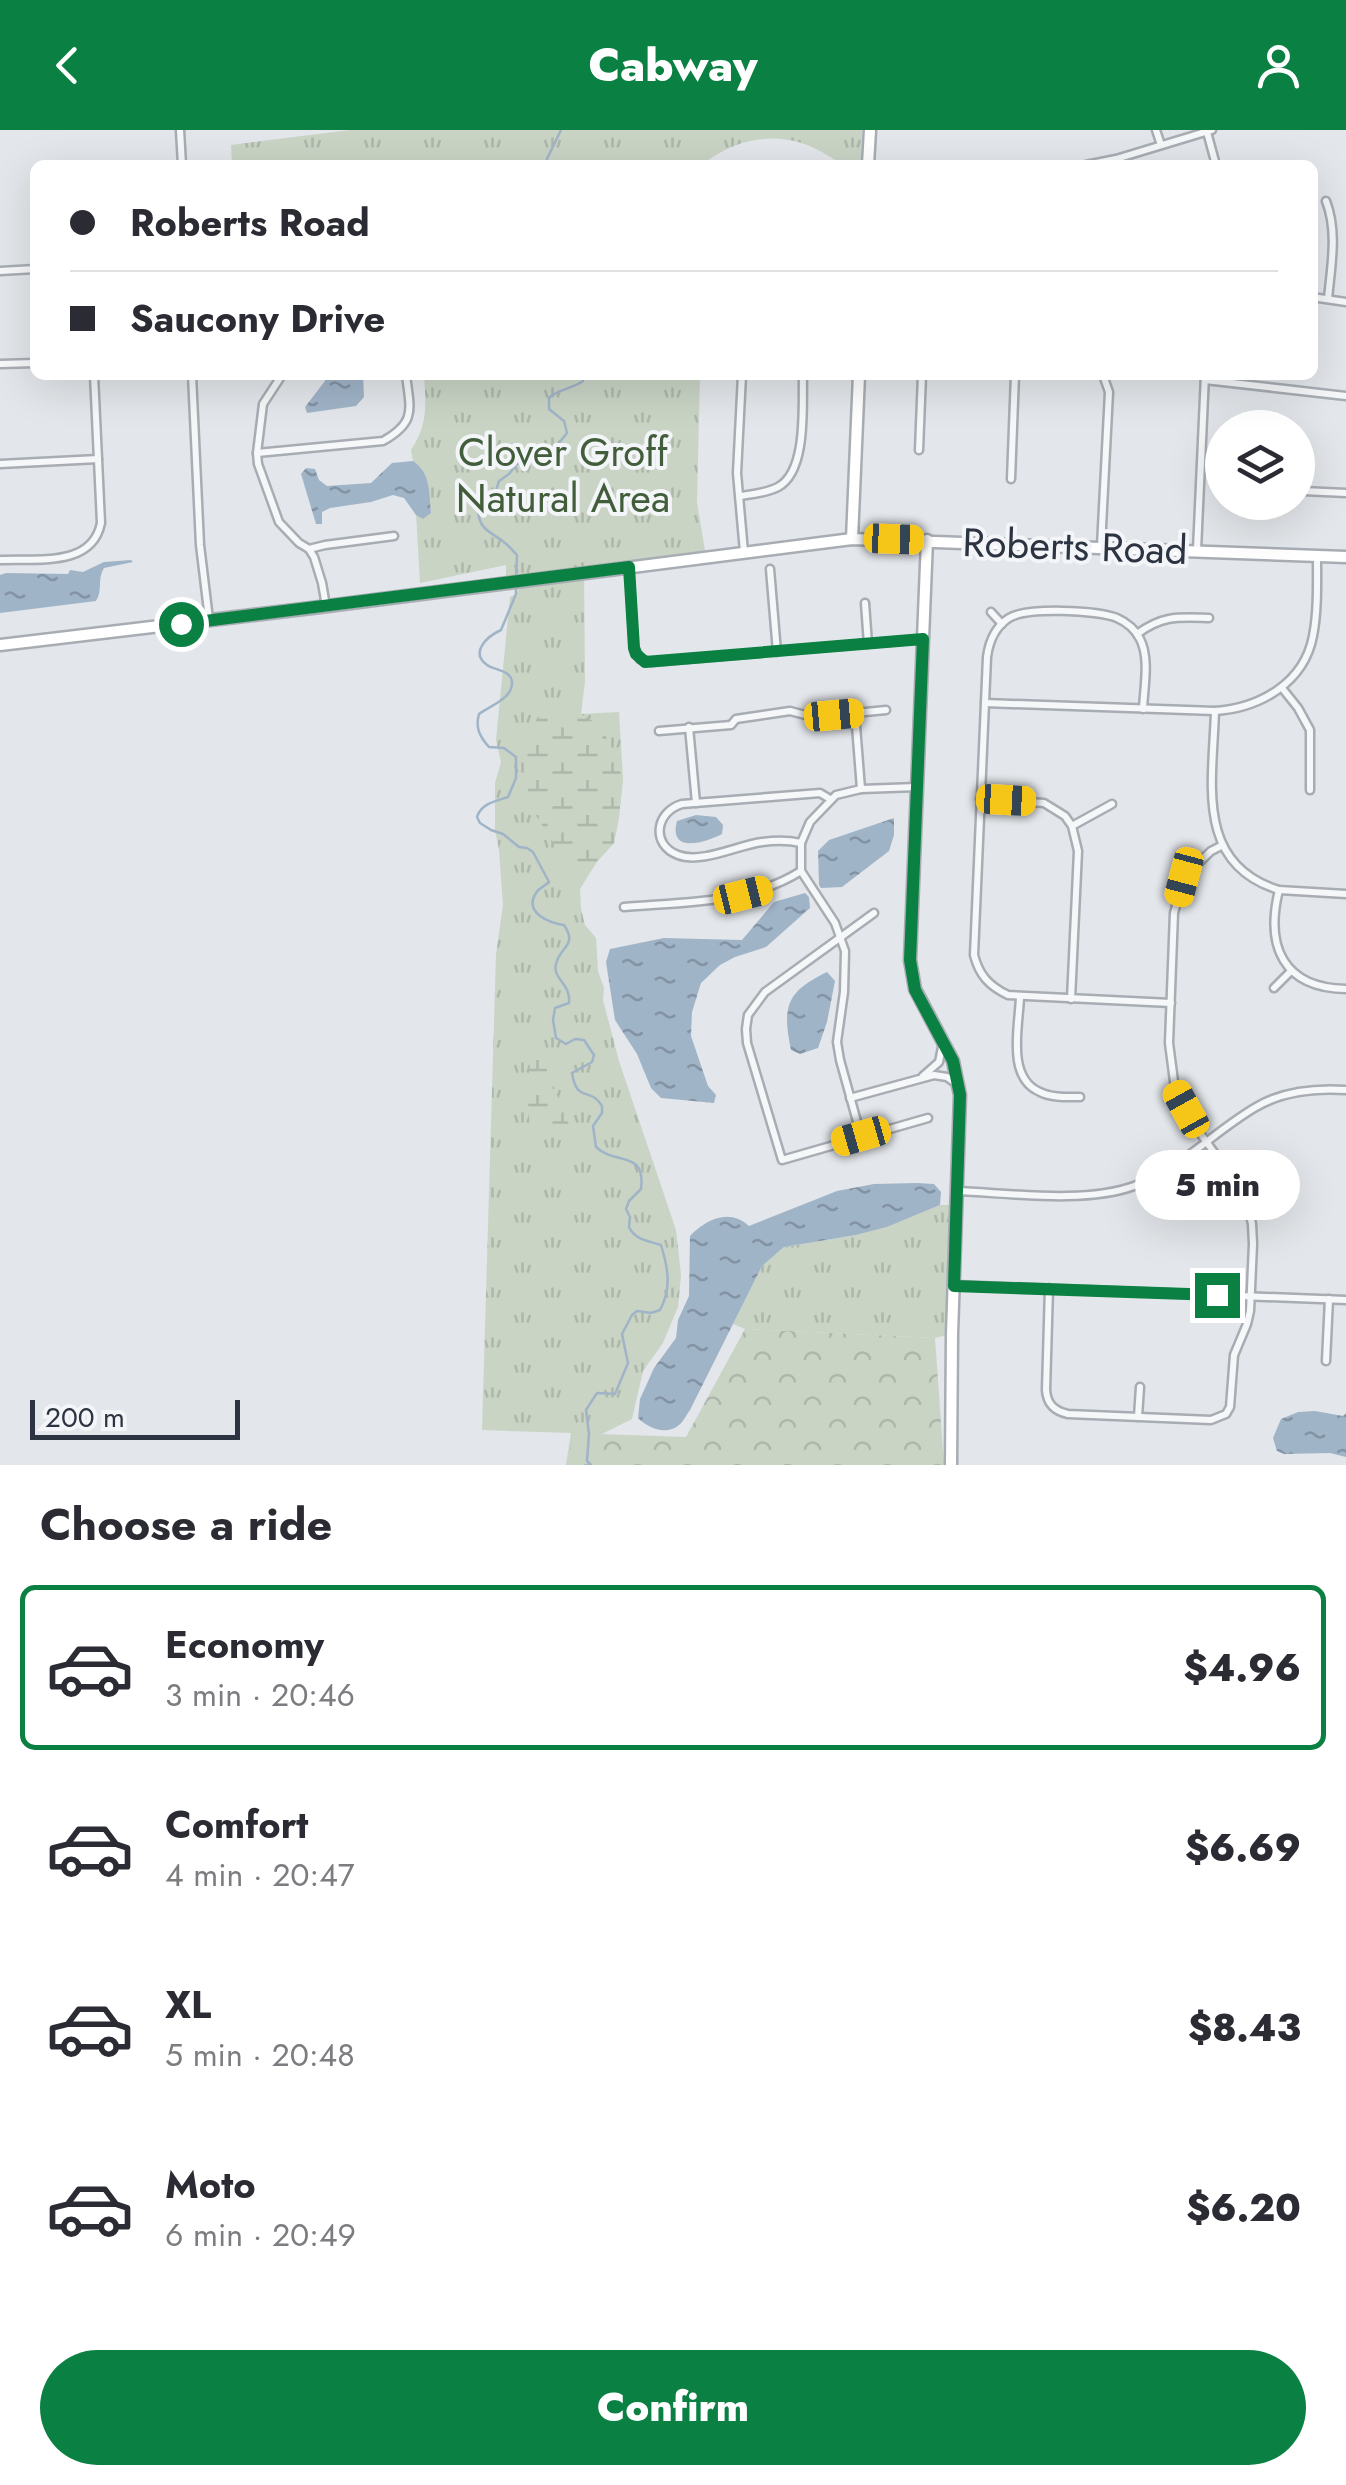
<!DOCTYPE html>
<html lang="en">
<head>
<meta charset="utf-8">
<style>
	body { margin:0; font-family:Jost,sans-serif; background:#f7f7f7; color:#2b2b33; height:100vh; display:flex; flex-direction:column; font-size:38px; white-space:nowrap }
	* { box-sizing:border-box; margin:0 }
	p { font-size:32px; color:#7c7c81 }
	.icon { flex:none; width:55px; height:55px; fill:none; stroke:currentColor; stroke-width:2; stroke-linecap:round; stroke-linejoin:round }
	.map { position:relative; height:1335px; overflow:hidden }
	.panel { display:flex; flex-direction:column; background:#fff; flex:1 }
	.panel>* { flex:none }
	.banner { position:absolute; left:30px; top:30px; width:1288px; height:220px; border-radius:15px; box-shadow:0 10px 40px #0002; display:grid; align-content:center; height:220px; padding:0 40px; background:#fff }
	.buttons { position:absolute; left:1205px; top:280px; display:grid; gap:20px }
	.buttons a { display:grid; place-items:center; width:110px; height:110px; border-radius:50%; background:#fff; box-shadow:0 10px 40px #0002; font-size:50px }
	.scale { position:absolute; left:30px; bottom:25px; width:210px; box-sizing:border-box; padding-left:10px; border:5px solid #2c3442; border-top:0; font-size:28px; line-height:35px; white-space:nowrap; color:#2c3442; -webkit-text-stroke:8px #f3f5f8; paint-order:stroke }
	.end { position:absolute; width:45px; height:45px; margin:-22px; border:12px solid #0b8043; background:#fff; box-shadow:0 0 0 5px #fff }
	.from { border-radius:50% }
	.bubble { position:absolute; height:70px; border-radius:35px; background:#fff; box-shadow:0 10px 40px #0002; font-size:32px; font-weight:800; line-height:70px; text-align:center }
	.car { position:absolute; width:30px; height:60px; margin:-30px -15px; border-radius:12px; box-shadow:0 0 8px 2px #0007; background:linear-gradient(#f5c518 24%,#345 0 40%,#f5c518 0 76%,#345 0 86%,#f5c518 0) }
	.banner b { display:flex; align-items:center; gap:35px; height:95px; font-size:38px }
	.banner b+b { border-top:2px solid #e1e1e2 }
	.banner i { width:25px; height:25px; background:#2b2b33 }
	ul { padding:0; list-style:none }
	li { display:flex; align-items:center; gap:30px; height:165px; margin:0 20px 15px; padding:0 20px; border:5px solid transparent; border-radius:15px }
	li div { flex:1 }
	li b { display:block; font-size:38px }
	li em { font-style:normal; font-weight:800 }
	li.selected { border-color:#0b8043 }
	li>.icon { width:90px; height:90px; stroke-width:1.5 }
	h2 { padding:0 40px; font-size:45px; line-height:120px }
	.button { display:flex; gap:20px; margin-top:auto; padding:20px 40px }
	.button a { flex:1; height:115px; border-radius:60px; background:#0b8043; color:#fff; font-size:40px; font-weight:800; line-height:115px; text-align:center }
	header { display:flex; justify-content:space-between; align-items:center; height:130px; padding:0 40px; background:#0b8043; color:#fff; font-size:45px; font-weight:800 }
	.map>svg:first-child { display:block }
	.grass { fill:url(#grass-tufts) }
	.wetland { fill:url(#wetland-marsh) }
	.park { fill:url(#park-crowns) }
	.water { fill:url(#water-ripples) }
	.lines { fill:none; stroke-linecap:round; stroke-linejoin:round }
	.stream { stroke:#a0b4c8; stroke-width:2.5 }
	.street-casing { stroke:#a8adb4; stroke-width:11 }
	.secondary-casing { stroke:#a8adb4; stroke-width:15 }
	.street { stroke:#f6f7f9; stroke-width:6 }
	.secondary { stroke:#fff; stroke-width:10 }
	.route { stroke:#0b8043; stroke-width:12 }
	.labels { text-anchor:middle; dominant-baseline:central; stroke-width:8; stroke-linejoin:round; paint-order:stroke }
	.park-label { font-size:40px; fill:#415d3a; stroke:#f3f5f8 }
	.street-label { font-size:40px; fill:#2c3442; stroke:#f3f5f8 }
</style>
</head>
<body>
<header><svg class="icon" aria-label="back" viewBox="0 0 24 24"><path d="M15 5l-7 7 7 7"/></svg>Cabway<svg class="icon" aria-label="person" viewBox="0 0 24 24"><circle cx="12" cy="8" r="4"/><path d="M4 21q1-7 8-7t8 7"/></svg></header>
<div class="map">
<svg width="1346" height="1335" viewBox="0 0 1346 1335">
	<defs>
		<pattern id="grass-tufts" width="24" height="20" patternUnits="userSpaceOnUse" patternTransform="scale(2.5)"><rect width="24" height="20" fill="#c9d4c5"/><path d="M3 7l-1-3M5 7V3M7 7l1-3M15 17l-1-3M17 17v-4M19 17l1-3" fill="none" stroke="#adb7aa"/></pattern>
		<pattern id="wetland-marsh" width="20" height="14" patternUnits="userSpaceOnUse" patternTransform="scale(2.5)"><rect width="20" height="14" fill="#c9d4c5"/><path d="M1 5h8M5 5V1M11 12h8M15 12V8" fill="none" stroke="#adb7aa"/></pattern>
		<pattern id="park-crowns" width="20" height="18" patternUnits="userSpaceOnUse" patternTransform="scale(2.5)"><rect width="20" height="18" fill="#c9d4c5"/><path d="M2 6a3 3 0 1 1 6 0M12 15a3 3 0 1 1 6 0" fill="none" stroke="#adb7aa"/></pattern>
		<pattern id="water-ripples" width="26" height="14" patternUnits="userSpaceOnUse" patternTransform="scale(2.5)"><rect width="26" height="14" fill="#a0b4c8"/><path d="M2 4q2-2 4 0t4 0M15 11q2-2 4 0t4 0" fill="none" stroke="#8393a4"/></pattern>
	</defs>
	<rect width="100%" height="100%" fill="#e3e6ea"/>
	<g class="grass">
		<path d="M 350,0 L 862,0 L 861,35 C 837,35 836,29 816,19 C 778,0 734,8 702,35 L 232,35 L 231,15 Z"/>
		<path d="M 424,245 L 700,245 L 697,372 L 706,427 L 584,443 L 585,552 L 581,584 L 619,582 L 623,648 L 619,687 L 614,713 L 600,727 L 580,758 L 581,779 L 585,795 L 596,808 L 598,841 L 604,858 L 603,870 L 619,931 L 676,1100 L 681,1145 L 678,1177 L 663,1213 L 643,1241 L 632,1289 L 600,1305 L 590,1335 L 566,1335 L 571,1303 L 482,1300 L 496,824 L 503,775 L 499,720 L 495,700 L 495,653 L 501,632 L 496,610 L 510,467 L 516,464 L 524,451 L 506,452 L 506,435 L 420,453 L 413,331 L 411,320 C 428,294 426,276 424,245 Z"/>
		<path d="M 940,1075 L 957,1075 L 952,1204 L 935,1208 L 745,1199 L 733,1194 L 762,1136 L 784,1117 L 856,1105 L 887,1097 Z"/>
	</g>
	<g class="wetland">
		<path d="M 552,576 L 570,577 L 605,599 L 607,611 L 623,648 L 619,687 L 614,713 L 596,733 L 580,759 L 566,733 L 530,676 L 526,647 L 527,615 L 537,588 Z"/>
		<path d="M 535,910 L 569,995 C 552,1002 547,1001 530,993 C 526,979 529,921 535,910 Z"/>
	</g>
	<path class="park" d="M 745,1199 L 935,1208 L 944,1335 L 570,1335 L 571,1303 L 686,1307 Z"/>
	<g class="water">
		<path d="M 325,245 L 363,245 L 364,267 L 356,276 L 307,283 L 305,277 L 325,251 Z"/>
		<path d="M 413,331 C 431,343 429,363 431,383 L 423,389 L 416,385 L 404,368 L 393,365 L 371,372 L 330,378 L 322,382 L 322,394 L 316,394 L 301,344 L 306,338 L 315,339 L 319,350 L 327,356 L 371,353 L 392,333 Z"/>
		<path d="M 131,430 L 133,432 L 104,438 C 97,448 103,461 96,471 L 0,483 L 0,445 L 6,443 L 68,444 L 70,440 L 83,442 L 104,432 Z"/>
		<path d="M 696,685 L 716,687 L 723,695 L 722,704 C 705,713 668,724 677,691 Z"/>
		<path d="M 894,688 L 894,705 L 889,721 L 842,757 L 821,758 L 819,755 L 818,721 L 829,710 Z"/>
		<path d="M 805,763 L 809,767 L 810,778 L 766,817 L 735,827 L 720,835 L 701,853 L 692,882 L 691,906 L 708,956 L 716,965 L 714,973 L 661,968 L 651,958 L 637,924 L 615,890 L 606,832 L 610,819 L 664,808 L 742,810 L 774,772 Z"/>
		<path d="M 827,842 L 835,851 L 827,892 L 818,918 L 800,924 L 791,920 C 782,876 786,862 827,842 Z"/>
		<path d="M 917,1053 L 934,1054 L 941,1062 L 940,1075 L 887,1097 L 856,1105 L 784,1117 L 762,1136 L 690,1280 C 686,1285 684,1291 679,1295 C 666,1306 648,1298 638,1288 L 640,1269 L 654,1238 L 676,1208 L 678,1190 L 689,1166 L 690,1106 C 706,1089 730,1078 749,1096 L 837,1061 L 874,1054 Z"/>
		<path d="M 1315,1281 L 1343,1286 L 1346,1283 L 1346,1327 L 1330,1323 L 1284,1324 L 1277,1321 L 1273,1308 L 1281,1289 L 1298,1282 Z"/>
	</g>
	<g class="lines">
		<g class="stream">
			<path d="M 544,35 L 561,0"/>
			<path d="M 516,450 L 517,425 C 513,421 509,416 505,413 C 492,402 480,401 478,382 L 494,367 L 499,351 L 509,344 L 517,334 L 543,324 L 559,313 L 567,303 L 564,291 L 549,279 L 549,268 C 558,259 572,259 583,251 L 583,245"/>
			<path d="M 516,458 L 516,464 L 501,500 C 488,506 469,522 487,535 C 494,540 511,540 512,552 C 513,569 489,576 479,584 C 475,598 480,607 489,617 L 504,618 L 516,627 L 516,648 L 508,667 C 495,671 481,674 477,687 L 480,693 L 491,700 L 503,704 L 519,717 L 527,718 L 533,722 L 549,752 C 545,756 539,758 536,763 C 523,783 550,793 564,795 C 578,816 560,816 556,834 C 552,849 571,853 569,873 L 555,878 L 553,890 L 556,908 L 566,914 L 575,909 L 584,910 L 594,925 L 592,932 L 572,943 C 577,974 590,956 602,976 L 602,983 L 593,996 L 596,1017 C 615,1036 646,1019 641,1059 L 629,1071 L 626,1079 L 630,1087 L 629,1097 C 635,1110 649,1111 661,1115 C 668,1138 672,1158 660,1180 L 651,1183 L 637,1181 L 632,1185 L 622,1204 L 628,1233 L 615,1264 L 597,1263 L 586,1280 L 589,1304 L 587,1331 L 591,1335"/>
		</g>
		<defs>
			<g id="street">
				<path d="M 180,0 L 182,35"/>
				<path d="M 1156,0 L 1161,15"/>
				<path d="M 1207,2 L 1216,35"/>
				<path d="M 1086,35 L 1116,29 L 1212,0"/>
				<path d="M 1326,71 C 1338,102 1331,136 1328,169"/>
				<path d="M 0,141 L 35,139"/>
				<path d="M 1312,167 L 1346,172"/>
				<path d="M 0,234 L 35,233"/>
				<path d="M 192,245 L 200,415 L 209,489"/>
				<path d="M 282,245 L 263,274 L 257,323 L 258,334 L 279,392 L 299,413 L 309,419 L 314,427 L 322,453 L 326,476"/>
				<path d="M 742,245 L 737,343 L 744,422"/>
				<path d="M 1205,250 L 1346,266"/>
				<path d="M 919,320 L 922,245"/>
				<path d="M 257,323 L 383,311 C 417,292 410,279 406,245"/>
				<path d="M 0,334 L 98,329"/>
				<path d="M 1011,349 L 1015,245"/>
				<path d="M 1303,361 L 1346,363"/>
				<path d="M 740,366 C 752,364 767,363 778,357 C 808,341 802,274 803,245"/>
				<path d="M 1101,416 L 1109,262 L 1103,245"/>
				<path d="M 309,419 L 325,415 L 394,406"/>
				<path d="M 1197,420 L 1205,245"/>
				<path d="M 0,430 C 36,428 92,438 101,393 L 94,245"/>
				<path d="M 629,438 L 634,517 L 640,529"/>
				<path d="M 770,439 L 777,522"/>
				<path d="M 865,473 L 868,514"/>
				<path d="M 991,482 L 1002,494"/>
				<path d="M 1137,504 C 1163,485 1178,487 1209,488"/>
				<path d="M 640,529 L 651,532 L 922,509"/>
				<path d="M 1282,558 L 1298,578 L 1310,600 L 1310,660"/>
				<path d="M 985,573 L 1215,581 C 1260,578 1304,553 1313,506 C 1318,480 1317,453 1317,427"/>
				<path d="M 1143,579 C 1144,557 1150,528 1140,509 C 1135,499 1126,492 1117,488 C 1098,480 1026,477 1009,488 C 995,497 989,512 987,527 L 974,825 C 979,845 989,856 1008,865 L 1171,873"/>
				<path d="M 1215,581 C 1213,651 1194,734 1279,760 L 1346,764"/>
				<path d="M 855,583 L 861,659"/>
				<path d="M 689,597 L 696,673"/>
				<path d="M 659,601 L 731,595 L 736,589 L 790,581 L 813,587 L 886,580"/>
				<path d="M 980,669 L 1044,673 L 1065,686 L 1072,696 L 1078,721 L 1071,869"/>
				<path d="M 1072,696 L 1112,674"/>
				<path d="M 801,713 C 788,710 776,710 762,712 C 738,715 702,734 678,725 C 651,715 655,682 682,674 L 820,663 L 830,669"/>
				<path d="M 1279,760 C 1265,816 1283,858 1346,859"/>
				<path d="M 624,777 C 683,772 749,774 801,741"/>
				<path d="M 874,783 L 765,862 L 748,885 L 746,899 L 747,913 L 782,1030 L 928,988"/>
				<path d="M 1274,858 L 1291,841"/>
				<path d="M 1020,867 C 1019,896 1006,948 1040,962 C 1052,968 1067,967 1080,967"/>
				<path d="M 923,946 L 939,932 L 942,917"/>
				<path d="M 850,968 L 934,945 L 947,947 L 958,955"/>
				<path d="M 861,1006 L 840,930 L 837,912 L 844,862 L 845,821 L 835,793 L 801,741 L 801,713 L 810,692 L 836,665 L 861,659 L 917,657"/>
				<path d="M 957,1061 C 1009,1063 1085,1074 1134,1056 C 1181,1039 1213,1002 1256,977 C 1283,961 1315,958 1346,960"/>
				<path d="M 954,1155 L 1346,1170"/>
				<path d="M 1049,1158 L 1046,1260 C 1047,1274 1054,1281 1068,1284 L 1211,1290 L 1226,1284 L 1230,1277 L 1234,1225 L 1247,1194 L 1250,1181 L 1253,1114 L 1252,1094 L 1248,1077 L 1240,1058 L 1197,999 L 1175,959 L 1169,913 L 1174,783 L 1184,747 L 1211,721 L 1221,716"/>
				<path d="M 1326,1231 L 1329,1169"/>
				<path d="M 1138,1287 L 1140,1257"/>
			</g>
			<g id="secondary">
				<path d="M 868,35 L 870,0"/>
				<path d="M 852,409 L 859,245"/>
				<path d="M 927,410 L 910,830 L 915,859 L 953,931 L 960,965 L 952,1204 L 951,1335"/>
				<path d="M 0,515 L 312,478 L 852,409 L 1346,427"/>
			</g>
		</defs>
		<use href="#street" class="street-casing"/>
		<use href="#secondary" class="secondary-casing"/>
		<use href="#street" class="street"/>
		<use href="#secondary" class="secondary"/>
	</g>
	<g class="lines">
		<path class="route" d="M 181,494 L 629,437 L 634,518 L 636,524 L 645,532 L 923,509 L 910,830 L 915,860 L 953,931 L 960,965 L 954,1156 L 1217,1165"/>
	</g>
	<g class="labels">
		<g class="park-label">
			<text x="563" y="322">Clover Groff<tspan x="563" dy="46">Natural Area</tspan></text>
		</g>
		<g class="street-label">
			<text transform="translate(1075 416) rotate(2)">Roberts Road</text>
		</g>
	</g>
</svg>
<div class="buttons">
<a><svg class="icon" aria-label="layers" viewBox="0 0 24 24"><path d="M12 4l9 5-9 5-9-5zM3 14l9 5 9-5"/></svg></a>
</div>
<div class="scale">200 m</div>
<i class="end from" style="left:181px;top:494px"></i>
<i class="end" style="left:1217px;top:1165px"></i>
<div class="bubble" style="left:1135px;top:1020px;width:165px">5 min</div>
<i class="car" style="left:894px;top:409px;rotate:92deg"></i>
<i class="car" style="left:834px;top:585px;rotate:85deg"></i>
<i class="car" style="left:1006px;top:670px;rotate:93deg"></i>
<i class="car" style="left:1184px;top:747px;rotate:195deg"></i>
<i class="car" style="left:743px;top:765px;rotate:76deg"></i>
<i class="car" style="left:1186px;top:979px;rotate:331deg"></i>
<i class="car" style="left:861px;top:1006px;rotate:254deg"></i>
<div class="banner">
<b><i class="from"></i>Roberts Road</b>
<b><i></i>Saucony Drive</b>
</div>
</div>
<section class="panel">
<h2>Choose a ride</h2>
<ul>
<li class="selected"><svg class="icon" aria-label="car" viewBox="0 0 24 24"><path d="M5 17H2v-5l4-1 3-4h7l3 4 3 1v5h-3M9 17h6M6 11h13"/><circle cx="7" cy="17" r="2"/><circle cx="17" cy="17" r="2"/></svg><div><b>Economy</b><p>3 min · 20:46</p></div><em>$4.96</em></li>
<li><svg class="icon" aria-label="car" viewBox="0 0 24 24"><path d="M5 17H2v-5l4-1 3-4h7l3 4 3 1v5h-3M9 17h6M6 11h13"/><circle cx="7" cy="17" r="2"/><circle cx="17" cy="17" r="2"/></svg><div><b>Comfort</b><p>4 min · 20:47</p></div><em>$6.69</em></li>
<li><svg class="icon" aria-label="car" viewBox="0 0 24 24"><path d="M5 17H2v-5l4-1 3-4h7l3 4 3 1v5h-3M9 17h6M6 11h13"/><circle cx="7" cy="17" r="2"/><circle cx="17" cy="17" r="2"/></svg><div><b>XL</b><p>5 min · 20:48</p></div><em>$8.43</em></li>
<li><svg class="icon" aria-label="car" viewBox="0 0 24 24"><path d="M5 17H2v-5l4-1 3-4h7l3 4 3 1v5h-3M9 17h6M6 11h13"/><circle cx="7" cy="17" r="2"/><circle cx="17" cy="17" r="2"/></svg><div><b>Moto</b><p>6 min · 20:49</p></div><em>$6.20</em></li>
</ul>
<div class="button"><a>Confirm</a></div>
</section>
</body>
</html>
